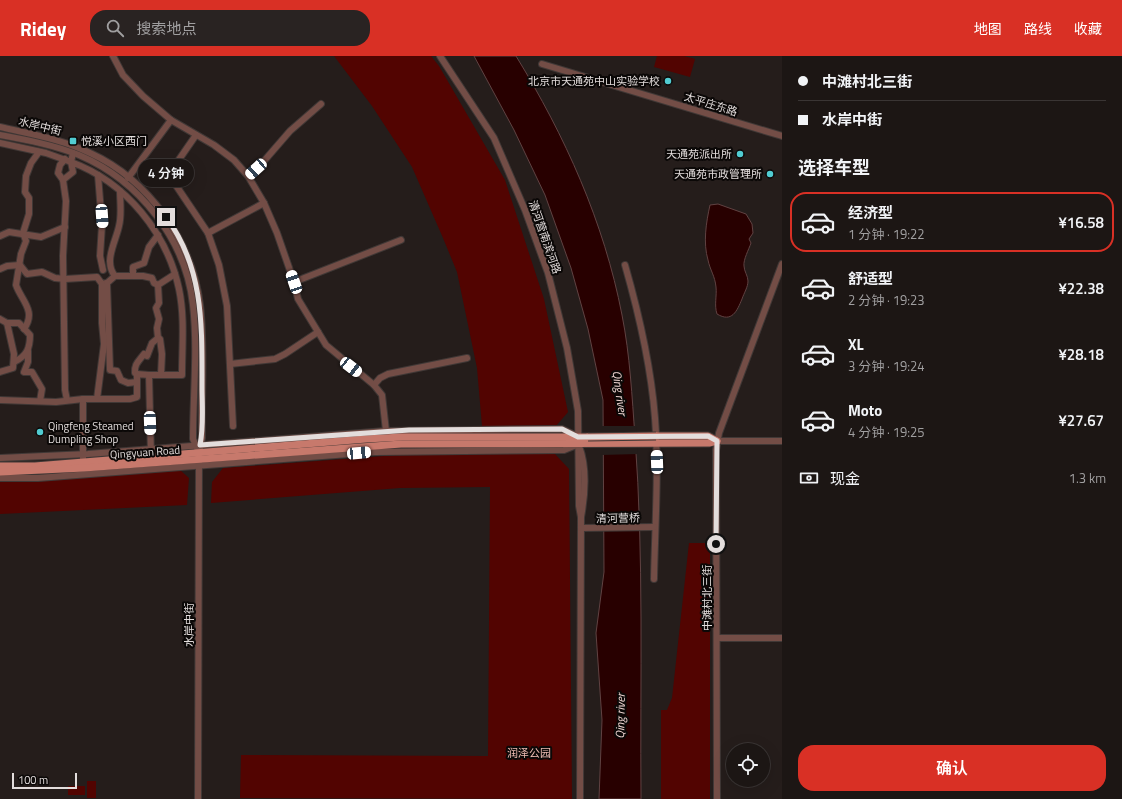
<!DOCTYPE html>
<html lang="zh">
<head>
<meta charset="utf-8">
<style>
	body { margin:0; font-family:"Titillium Web","Noto Sans SC",sans-serif; background:#292322; color:#f1f3f6; height:100vh; display:flex; flex-direction:column; font-size:15px; white-space:nowrap }
	* { box-sizing:border-box; margin:0 }
	p { font-size:13px; color:#a09fa0 }
	.icon { flex:none; width:22px; height:22px; fill:none; stroke:currentColor; stroke-width:2; stroke-linecap:round; stroke-linejoin:round }
	.map { position:relative; flex:1; overflow:hidden }
	.sheet { display:flex; flex-direction:column; background:#1c1614; width:340px }
	.sheet>* { flex:none }
	.hud { display:grid; align-content:center; height:88px; padding:0 16px; background:#1c1614 }
	.controls { position:absolute; left:726px; top:687px; display:grid; gap:8px }
	.controls a { display:grid; place-items:center; width:44px; height:44px; border-radius:50%; background:#1c1614; box-shadow:0 4px 16px #0002,0 0 0 1px #3a3534; font-size:20px }
	.scale { position:absolute; left:12px; bottom:10px; width:65px; box-sizing:border-box; padding-left:4px; border:2px solid #e3dddc; border-top:0; font-size:11px; line-height:14px; white-space:nowrap; color:#e3dddc; -webkit-text-stroke:3px #0b0807; paint-order:stroke }
	.end { position:absolute; width:18px; height:18px; margin:-9px; border:5px solid #e3dddc; background:#111; box-shadow:0 0 0 2px #111 }
	.from { border-radius:50% }
	.bubble { position:absolute; height:28px; border-radius:14px; background:#1c1614; box-shadow:0 4px 16px #0002,0 0 0 1px #3a3534; font-size:13px; font-weight:600; line-height:28px; text-align:center }
	.car { position:absolute; width:12px; height:24px; margin:-12px -6px; border-radius:5px; box-shadow:0 0 3px 1px #0007; background:linear-gradient(#fff 24%,#345 0 40%,#fff 0 76%,#345 0 86%,#fff 0) }
	.hud b { display:flex; align-items:center; gap:14px; height:38px; font-size:15px }
	.hud b+b { border-top:1px solid #3a3534 }
	.hud i { width:10px; height:10px; background:#f1f3f6 }
	ul { padding:0; list-style:none }
	li { display:flex; align-items:center; gap:12px; height:60px; margin:0 8px 6px; padding:0 8px; border:2px solid transparent; border-radius:16px }
	li div { flex:1 }
	li b { display:block; font-size:15px }
	li em { font-style:normal; font-weight:600 }
	li.current { border-color:#d93025 }
	li>.icon { width:36px; height:36px; stroke-width:1.5 }
	h2 { padding:0 16px; font-size:18px; line-height:48px }
	.pay { display:flex; align-items:center; gap:10px; height:44px; padding:0 16px; font-size:15px }
	.pay p { margin-inline-start:auto }
	.primary-button { display:flex; gap:8px; margin-top:auto; padding:8px 16px }
	.primary-button a { flex:1; height:46px; border-radius:16px; background:#d93025; color:#fff; font-size:16px; font-weight:600; line-height:46px; text-align:center }
	header { display:flex; align-items:center; gap:24px; box-sizing:border-box; height:56px; padding:0 20px; background:#d93025; color:#fff }
	header strong { font-size:19px }
	nav { display:flex; gap:22px; margin-inline-start:auto; font-size:14px }
	.search { width:280px; height:36px; background:#292322; display:flex; align-items:center; gap:10px; box-sizing:border-box; padding:0 14px; border-radius:16px; color:#a09fa0; font-size:15px }
	main { display:flex; flex:1; min-height:0 }
	.map>svg:first-child { display:block }
	.green { fill:#520401 }
	.water { fill:#280000; stroke:#604242 }
	.pier { fill:#251d1b }
	.lines { fill:none; stroke-linecap:round; stroke-linejoin:round }
	.minor-casing { stroke:#403836; stroke-width:8 }
	.major-casing { stroke:#403836; stroke-width:9 }
	.minor { stroke:#734d46; stroke-width:6 }
	.major { stroke:#c7796c; stroke-width:7 }
	.major-bridge-casing { stroke:#403836; stroke-width:9; stroke-linecap:butt }
	.major-bridge { stroke:#c7796c; stroke-width:7 }
	.route { stroke:#e3dddc; stroke-width:5 }
	.poi-dot { fill:#51ccd2; stroke:#0b0807; stroke-width:1.5 }
	.labels { text-anchor:middle; dominant-baseline:central; stroke-width:4; stroke-linejoin:round; paint-order:stroke }
	.poi-label { font-size:11px; fill:#e3dddc; stroke:#0b0807; text-anchor:end }
	.street-label { font-size:11px; fill:#e3dddc; stroke:#0b0807 }
	.park-label { font-size:11px; fill:#efbdb4; stroke:#0b0807 }
	.water-label { font-size:12px; font-style:italic; fill:#f0d6d2; stroke:#0b0807 }
</style>
</head>
<body>
<header>
<strong>Ridey</strong>
<div class="search"><svg class="icon" aria-label="search" viewBox="0 0 24 24"><circle cx="10" cy="10" r="6"/><path d="M15 15l6 6"/></svg>搜索地点</div>
<nav><a>地图</a><a>路线</a><a>收藏</a></nav>
</header>
<main>
<div class="map">
<svg width="782" height="743" viewBox="0 0 782 743">
	<rect width="100%" height="100%" fill="#251d1b"/>
	<g class="green">
		<path d="M 334,0 L 431,0 L 439,10 L 505,124 L 544,243 L 568,356 L 556,370 L 482,370 L 477,312 L 457,216 L 443,182 L 412,111 L 372,50 Z"/>
		<path d="M 657,0 L 684,0 L 695,3 L 690,21 L 654,11 Z"/>
		<path d="M 411,398 L 555,398 L 569,413 L 572,743 L 240,742 L 241,699 L 488,700 L 490,431 L 400,432 L 211,447 L 212,426 L 223,412 Z"/>
		<path d="M 180,414 L 189,422 L 187,449 L 0,458 L 0,426 L 28,426 Z"/>
		<path d="M 689,487 L 710,487 L 710,743 L 661,743 L 661,654 L 667,654 L 672,642 Z"/>
		<rect x="87" y="725" width="9" height="17"/>
		<rect x="68" y="730" width="17" height="9"/>
	</g>
	<g class="water">
		<path d="M 474,0 L 516,0 C 565,80 604,166 622,259 C 630,299 632,341 635,381 C 644,502 640,622 641,743 L 599,743 L 602,664 L 596,577 L 604,516 L 603,344 L 588,273 L 571,212 L 545,139 L 514,74 Z"/>
		<path d="M 718,148 L 746,158 L 752,168 L 753,177 L 749,183 L 751,187 C 749,193 743,204 744,210 C 744,215 748,220 748,225 C 748,231 744,237 742,243 C 737,255 732,267 717,258 C 714,249 717,240 716,231 C 715,220 710,214 708,204 C 703,187 706,167 710,149 Z"/>
	</g>
	<path class="pier" d="M 601,370 L 636,370 L 638,398 L 601,399 Z"/>
	<g class="lines">
		<defs>
			<g id="minor">
				<path d="M 113,0 L 123,19 L 143,40 L 171,64 L 214,89 L 234,104 L 248,120 L 264,147 L 277,177 L 294,226 L 298,243 L 326,289 L 374,329 L 382,339 L 386,375"/>
				<path d="M 440,0 L 494,82 L 525,154 L 548,217 L 567,292 L 578,355 L 579,450 L 581,461"/>
				<path d="M 542,8 L 782,80"/>
				<path d="M 0,71 C 30,78 62,83 90,97 C 149,124 192,185 200,249 C 205,291 201,340 202,382 L 199,396 L 198,743"/>
				<path d="M 0,79 C 27,84 54,89 79,99 C 140,125 186,184 193,249 C 198,294 193,339 193,383 L 197,392"/>
				<path d="M 196,79 L 178,105 L 171,122 L 208,177 L 219,209 L 227,250 L 233,370"/>
				<path d="M 0,87 L 46,97 L 71,106 L 73,97"/>
				<path d="M 98,119 L 102,169 L 100,200 L 103,214"/>
				<path d="M 248,120 L 264,105 L 290,75 L 321,48"/>
				<path d="M 128,122 L 171,64"/>
				<path d="M 63,124 L 58,117 L 60,109 L 65,103"/>
				<path d="M 120,135 C 120,146 122,159 119,170 C 116,185 103,206 115,220 L 133,220 L 133,211 L 144,207 L 149,191 L 158,179"/>
				<path d="M 208,177 L 264,147"/>
				<path d="M 0,180 L 9,176 L 41,181 L 65,171"/>
				<path d="M 625,209 C 639,258 651,310 655,362 C 659,415 655,470 654,523"/>
				<path d="M 0,213 L 7,210 L 20,209 L 27,218 L 42,216 L 55,222 L 65,223 L 97,221 L 102,228 L 107,227 L 115,220"/>
				<path d="M 133,220 L 143,220 L 152,222 L 154,227 L 158,229 L 159,247 L 156,252 L 159,263 L 157,272 L 158,282 L 152,287 L 147,300 L 144,298 C 139,305 134,308 135,317 L 137,318"/>
				<path d="M 294,226 L 401,184"/>
				<path d="M 107,227 L 110,314 L 117,315 L 121,324 L 128,327 L 137,326"/>
				<path d="M 158,229 L 175,218"/>
				<path d="M 0,263 L 7,267 L 14,298 L 13,312 L 0,316"/>
				<path d="M 7,267 L 19,267 L 30,279 C 30,292 27,300 14,306"/>
				<path d="M 24,273 C 37,255 21,244 16,229 L 21,198 L 26,185 L 23,177 L 29,158 L 29,142 L 25,136 L 26,120 L 31,107 L 39,96"/>
				<path d="M 158,282 L 160,283 L 162,298 L 161,319"/>
				<path d="M 28,295 L 28,306 L 24,316 L 32,316 L 42,333 L 40,345"/>
				<path d="M 230,308 L 275,303 L 285,298 L 318,276"/>
				<path d="M 374,329 L 380,322 L 388,318 L 467,302"/>
				<path d="M 83,343 L 83,406"/>
				<path d="M 97,343 L 104,288 L 102,267 L 102,228"/>
				<path d="M 0,344 L 56,346 L 83,343 L 130,343 L 137,341 L 137,318 L 149,319"/>
				<path d="M 67,344 L 65,334 L 63,200 L 66,145 L 63,124 L 73,116 L 71,106 C 126,126 167,177 179,233 C 185,262 182,290 182,319 L 149,319 L 151,400"/>
				<path d="M 717,385 L 782,385"/>
				<path d="M 579,390 C 587,411 585,439 581,461 L 580,743"/>
				<path d="M 0,402 L 88,398 L 386,375 L 562,373 L 577,380"/>
				<path d="M 0,422 L 38,422 L 375,396 L 564,394 L 579,388"/>
				<path d="M 581,472 L 654,471"/>
				<path d="M 717,582 L 782,582"/>
				<path d="M 717,743 L 716,394 L 719,377 L 782,208"/>
			</g>
			<g id="major">
				<path d="M 656,380 L 708,380 L 717,385"/>
				<path d="M 0,410 L 35,410 L 366,383 L 402,381 L 588,381"/>
				<path d="M 0,416 L 84,412 L 401,388 L 709,387 L 717,385"/>
			</g>
		</defs>
		<use href="#minor" class="minor-casing"/>
		<use href="#major" class="major-casing"/>
		<use href="#minor" class="minor"/>
		<use href="#major" class="major"/>
		<defs>
			<path id="major-bridge" d="M 588,381 L 656,380"/>
		</defs>
		<use href="#major-bridge" class="major-bridge-casing"/>
		<use href="#major-bridge" class="major-bridge"/>
	</g>
	<g class="lines">
		<path class="route" d="M 166,161 C 204,212 202,270 202,331 C 202,349 204,370 200,389 L 409,374 L 562,373 L 578,381 L 708,380 L 717,385 L 716,488"/>
	</g>
	<g class="poi-dot">
		<circle cx="668" cy="25" r="4"/>
		<rect x="69" y="81" width="8" height="8" rx="2"/>
		<circle cx="740" cy="98" r="4"/>
		<circle cx="770" cy="118" r="4"/>
		<circle cx="40" cy="376" r="4"/>
	</g>
	<g class="labels">
		<g class="poi-label">
			<text x="660" y="25">北京市天通苑中山实验学校</text>
			<text x="81" y="85" text-anchor="start">悦溪小区西门</text>
			<text x="732" y="98">天通苑派出所</text>
			<text x="762" y="118">天通苑市政管理所</text>
			<text x="48" y="370" text-anchor="start">Qingfeng Steamed<tspan x="48" dy="13">Dumpling Shop</tspan></text>
		</g>
		<g class="street-label">
			<text transform="translate(711 48) rotate(17)">太平庄东路</text>
			<text transform="translate(40 70) rotate(14)">水岸中街</text>
			<text transform="translate(545 181) rotate(71)">清河营南滨河路</text>
			<text transform="translate(145 396) rotate(-4)">Qingyuan Road</text>
			<text transform="translate(618 462) rotate(-1)">清河营桥</text>
			<text transform="translate(707 542) rotate(-90)">中滩村北三街</text>
			<text transform="translate(189 569) rotate(-90)">水岸中街</text>
		</g>
		<g class="park-label">
			<text x="529" y="697">润泽公园</text>
		</g>
		<g class="water-label">
			<text transform="translate(620 337) rotate(82)">Qing river</text>
			<text transform="translate(620 660) rotate(-89)">Qing river</text>
		</g>
	</g>
</svg>
<div class="controls">
<a><svg class="icon" aria-label="locate" viewBox="0 0 24 24"><circle cx="12" cy="12" r="6"/><path d="M12 2v4M12 18v4M2 12h4M18 12h4"/></svg></a>
</div>
<div class="scale">100 m</div>
<i class="end from" style="left:716px;top:488px"></i>
<i class="end" style="left:166px;top:161px"></i>
<div class="bubble" style="left:138px;top:103px;width:56px">4 分钟</div>
<i class="car" style="left:256px;top:113px;rotate:228deg"></i>
<i class="car" style="left:102px;top:160px;rotate:176deg"></i>
<i class="car" style="left:294px;top:226px;rotate:341deg"></i>
<i class="car" style="left:351px;top:311px;rotate:128deg"></i>
<i class="car" style="left:150px;top:367px;rotate:178deg"></i>
<i class="car" style="left:359px;top:397px;rotate:85deg"></i>
<i class="car" style="left:657px;top:406px;rotate:358deg"></i>
</div>
<section class="sheet">
<div class="hud">
<b><i class="from"></i>中滩村北三街</b>
<b><i></i>水岸中街</b>
</div>
<h2>选择车型</h2>
<ul>
<li class="current"><svg class="icon" aria-label="car" viewBox="0 0 24 24"><path d="M5 17H2v-5l4-1 3-4h7l3 4 3 1v5h-3M9 17h6M6 11h13"/><circle cx="7" cy="17" r="2"/><circle cx="17" cy="17" r="2"/></svg><div><b>经济型</b><p>1 分钟 · 19:22</p></div><em>¥16.58</em></li>
<li><svg class="icon" aria-label="car" viewBox="0 0 24 24"><path d="M5 17H2v-5l4-1 3-4h7l3 4 3 1v5h-3M9 17h6M6 11h13"/><circle cx="7" cy="17" r="2"/><circle cx="17" cy="17" r="2"/></svg><div><b>舒适型</b><p>2 分钟 · 19:23</p></div><em>¥22.38</em></li>
<li><svg class="icon" aria-label="car" viewBox="0 0 24 24"><path d="M5 17H2v-5l4-1 3-4h7l3 4 3 1v5h-3M9 17h6M6 11h13"/><circle cx="7" cy="17" r="2"/><circle cx="17" cy="17" r="2"/></svg><div><b>XL</b><p>3 分钟 · 19:24</p></div><em>¥28.18</em></li>
<li><svg class="icon" aria-label="car" viewBox="0 0 24 24"><path d="M5 17H2v-5l4-1 3-4h7l3 4 3 1v5h-3M9 17h6M6 11h13"/><circle cx="7" cy="17" r="2"/><circle cx="17" cy="17" r="2"/></svg><div><b>Moto</b><p>4 分钟 · 19:25</p></div><em>¥27.67</em></li>
</ul>
<div class="pay"><svg class="icon" aria-label="cash" viewBox="0 0 24 24"><path d="M3 7h18v10H3z"/><circle cx="12" cy="12" r="2"/></svg>现金<p>1.3 km</p></div>
<div class="primary-button"><a>确认</a></div>
</section>
</main>
</body>
</html>
